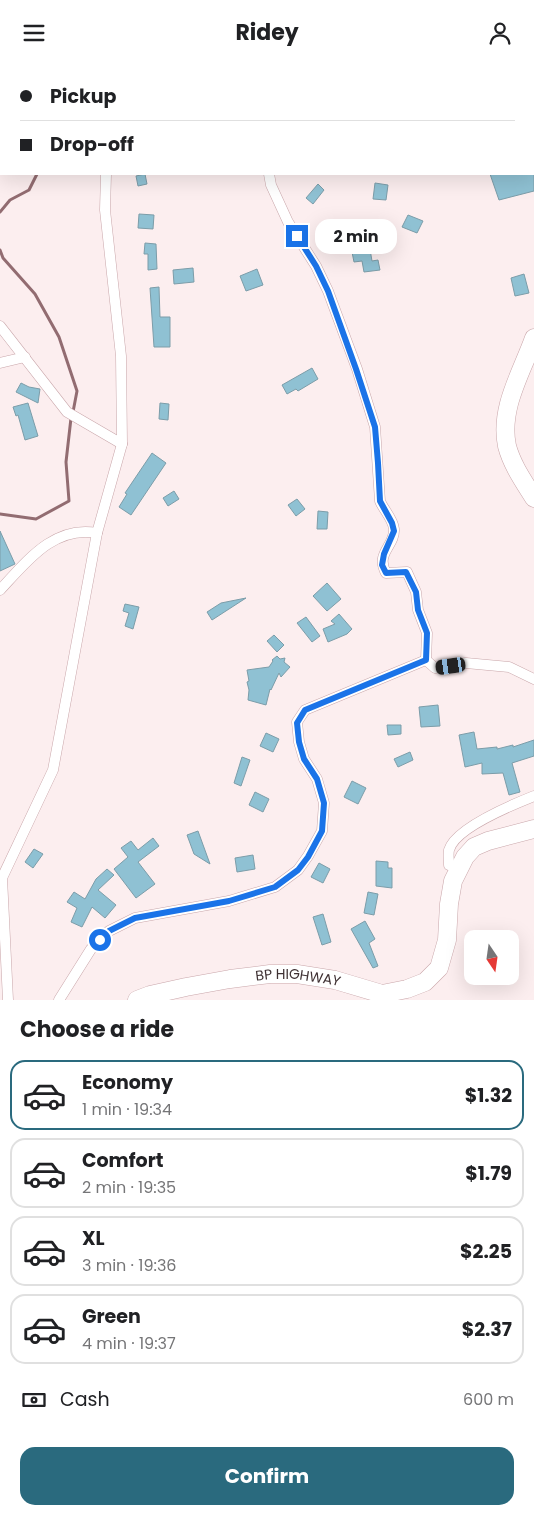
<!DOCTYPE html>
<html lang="en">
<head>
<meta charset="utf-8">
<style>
	body { margin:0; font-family:Poppins,sans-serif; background:#f2f2f2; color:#202124; height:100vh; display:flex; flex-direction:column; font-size:19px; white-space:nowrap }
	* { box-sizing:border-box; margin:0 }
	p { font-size:16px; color:#757577 }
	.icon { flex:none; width:28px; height:28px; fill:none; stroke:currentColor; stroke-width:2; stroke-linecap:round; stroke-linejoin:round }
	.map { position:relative; height:935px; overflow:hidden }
	.side { display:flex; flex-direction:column; background:#fff; flex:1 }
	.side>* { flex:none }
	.guide { position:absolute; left:0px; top:0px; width:535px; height:110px; box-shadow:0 5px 20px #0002; display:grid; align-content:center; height:110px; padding:0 20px; background:#fff }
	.needle { width:32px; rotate:167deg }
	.tools { position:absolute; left:464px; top:865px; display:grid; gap:10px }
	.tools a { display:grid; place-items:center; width:55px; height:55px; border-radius:10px; background:#fff; box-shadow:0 5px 20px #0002; font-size:25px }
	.end { position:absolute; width:22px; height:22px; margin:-11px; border:6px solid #1a73e8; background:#fff; box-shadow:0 0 0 2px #fff }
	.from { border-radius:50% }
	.bubble { position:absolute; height:35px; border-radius:15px; background:#fff; box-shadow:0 5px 20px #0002; font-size:16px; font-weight:700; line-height:35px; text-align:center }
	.car { position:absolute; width:15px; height:30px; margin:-15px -8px; border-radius:6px; box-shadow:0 0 4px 1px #0007; background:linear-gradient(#222 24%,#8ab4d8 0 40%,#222 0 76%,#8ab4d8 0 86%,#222 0) }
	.guide b { display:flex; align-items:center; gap:18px; height:48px; font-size:19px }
	.guide b+b { border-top:1px solid #e0e0e0 }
	.guide i { width:12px; height:12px; background:#202124 }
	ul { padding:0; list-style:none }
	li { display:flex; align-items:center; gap:15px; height:70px; margin:0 10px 8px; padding:0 10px; border:2px solid #e0e0e0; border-radius:15px }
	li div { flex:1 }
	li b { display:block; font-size:19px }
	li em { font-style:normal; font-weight:700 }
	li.on { border-color:#2a6a7e }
	li>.icon { width:45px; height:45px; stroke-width:1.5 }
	h2 { padding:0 20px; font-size:22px; line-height:60px }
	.pay { display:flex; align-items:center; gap:12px; height:55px; padding:0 20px; font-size:19px }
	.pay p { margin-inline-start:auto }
	.action { display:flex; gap:10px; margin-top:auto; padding:10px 20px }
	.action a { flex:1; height:58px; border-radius:15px; background:#2a6a7e; color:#fff; font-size:20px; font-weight:700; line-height:58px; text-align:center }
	header { display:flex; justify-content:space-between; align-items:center; height:65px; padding:0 20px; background:#fff; font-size:22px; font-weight:700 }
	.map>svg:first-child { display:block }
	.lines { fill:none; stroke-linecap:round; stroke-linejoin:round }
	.stream { stroke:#926c71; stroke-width:3 }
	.building { fill:#8fc1d3; stroke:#7c9da9 }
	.street-casing { stroke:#c9a6aa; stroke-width:11 }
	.highway-casing { stroke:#c9a6aa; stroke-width:19 }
	.street { stroke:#fff; stroke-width:10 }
	.highway { stroke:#fff; stroke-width:18 }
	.route { stroke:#1a73e8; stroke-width:6 }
	.labels { text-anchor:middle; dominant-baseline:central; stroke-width:5; stroke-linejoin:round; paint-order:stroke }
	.street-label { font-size:14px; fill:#3f3133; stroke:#fff }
</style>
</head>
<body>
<header><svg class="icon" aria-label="menu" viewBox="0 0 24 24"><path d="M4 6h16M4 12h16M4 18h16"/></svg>Ridey<svg class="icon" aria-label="person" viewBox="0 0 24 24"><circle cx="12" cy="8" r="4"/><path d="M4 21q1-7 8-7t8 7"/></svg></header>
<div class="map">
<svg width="534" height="935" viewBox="0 0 534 935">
	<rect width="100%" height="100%" fill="#fceeef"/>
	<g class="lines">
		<g class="stream">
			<path d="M 0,42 L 1,42"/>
			<path d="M 0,147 L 10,135 L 29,125 L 37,109"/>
			<path d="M 0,185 L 3,193 L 35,229 L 59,272 L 77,326 L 73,347"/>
			<path d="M 0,449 L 36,454 L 69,436 L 66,397 L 71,353"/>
		</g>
	</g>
	<g class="building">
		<path d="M 145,109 L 147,119 L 138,121 L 136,111 Z"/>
		<path d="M 490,109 L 534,109 L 534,126 L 499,135 Z"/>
		<path d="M 375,118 L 388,120 L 386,135 L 373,134 Z"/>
		<path d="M 318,119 L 324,125 L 313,139 L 306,133 Z"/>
		<path d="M 139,149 L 154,150 L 153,164 L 138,163 Z"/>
		<path d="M 408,150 L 423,156 L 417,168 L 402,162 Z"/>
		<path d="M 145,178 L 156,179 L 157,204 L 148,205 L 148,189 L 144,189 Z"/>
		<path d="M 369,178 L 372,196 L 378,195 L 380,205 L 364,207 L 362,196 L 354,197 L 351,182 Z"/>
		<path d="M 193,203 L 194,217 L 174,219 L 173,205 Z"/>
		<path d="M 257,204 L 263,220 L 246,226 L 240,211 Z"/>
		<path d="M 524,209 L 529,228 L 515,231 L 511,213 Z"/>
		<path d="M 159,222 L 160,252 L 170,252 L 170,282 L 154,282 L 150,223 Z"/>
		<path d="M 312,303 L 318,314 L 298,326 L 296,324 L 287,329 L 282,320 Z"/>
		<path d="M 21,318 L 29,322 L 40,324 L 38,338 L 16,327 Z"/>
		<path d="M 28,338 L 38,371 L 25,375 L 18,350 L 16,351 L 13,342 Z"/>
		<path d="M 160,338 L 169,339 L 168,355 L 159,354 Z"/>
		<path d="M 152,388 L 166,398 L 131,450 L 119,442 L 127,429 L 125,428 Z"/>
		<path d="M 174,426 L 179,434 L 168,441 L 163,433 Z"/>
		<path d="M 297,434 L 305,444 L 296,451 L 288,440 Z"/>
		<path d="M 318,446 L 328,447 L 327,464 L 317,464 Z"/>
		<path d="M 0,466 L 15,499 L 0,506 Z"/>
		<path d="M 327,518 L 341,534 L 327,546 L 313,531 Z"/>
		<path d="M 246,533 L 212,555 L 207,547 L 221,538 Z"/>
		<path d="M 125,539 L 139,542 L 133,564 L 125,561 L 129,548 L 123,546 Z"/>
		<path d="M 339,549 L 352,564 L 347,569 L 328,577 L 323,564 L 335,559 L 331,556 Z"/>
		<path d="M 306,552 L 320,571 L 312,577 L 297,558 Z"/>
		<path d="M 274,570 L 284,580 L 277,587 L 267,576 Z"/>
		<path d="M 277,591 L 280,594 L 285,593 L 284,597 L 290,602 L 281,612 L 279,608 L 271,625 L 270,624 L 266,640 L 248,635 L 249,625 L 247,617 L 249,616 L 247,605 L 269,602 L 273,596 L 272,595 Z"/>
		<path d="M 438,640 L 440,661 L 421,662 L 419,642 Z"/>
		<path d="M 387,660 L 401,660 L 401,669 L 388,670 Z"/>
		<path d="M 474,667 L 477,684 L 497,682 L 497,684 L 513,680 L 513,682 L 534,675 L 534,691 L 512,698 L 520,727 L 509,730 L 503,708 L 482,709 L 482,698 L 465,702 L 459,670 Z"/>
		<path d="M 266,668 L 279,674 L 273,687 L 260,681 Z"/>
		<path d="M 410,687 L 413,695 L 398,702 L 394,694 Z"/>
		<path d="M 242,692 L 250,695 L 241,721 L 234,718 Z"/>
		<path d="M 352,716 L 366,723 L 358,739 L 344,732 Z"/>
		<path d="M 255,727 L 269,734 L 263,747 L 249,740 Z"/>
		<path d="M 198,766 L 210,799 L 194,789 L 187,770 Z"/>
		<path d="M 153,773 L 159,781 L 138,797 L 155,819 L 136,833 L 114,804 L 128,792 L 121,783 L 131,776 L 138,785 Z"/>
		<path d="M 34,784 L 43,789 L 33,803 L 25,797 Z"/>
		<path d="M 253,790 L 255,804 L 237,807 L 235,793 Z"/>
		<path d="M 376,796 L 388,797 L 388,803 L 392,803 L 392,823 L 376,821 Z"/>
		<path d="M 319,798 L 330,804 L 323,818 L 311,812 Z"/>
		<path d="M 107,804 L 114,810 L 98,825 L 116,840 L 105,853 L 92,842 L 82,862 L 71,857 L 77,843 L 67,837 L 74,827 L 85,834 L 96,814 Z"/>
		<path d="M 368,827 L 378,829 L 374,850 L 364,848 Z"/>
		<path d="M 323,849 L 331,877 L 322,880 L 313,852 Z"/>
		<path d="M 365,856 L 375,874 L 369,878 L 378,901 L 373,903 L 351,864 Z"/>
	</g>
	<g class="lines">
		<defs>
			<g id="street">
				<path d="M 106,0 L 106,1"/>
				<path d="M 253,0 L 253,1"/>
				<path d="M 270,0 L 272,1"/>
				<path d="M 269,109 L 271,120 L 288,157 L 316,201 L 328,226 L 357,304 L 375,362 L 380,436 C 383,444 393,454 394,464 C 395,481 375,488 386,508 L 407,507 L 416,527 L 418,545 L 427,568 L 426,595"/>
				<path d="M 0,261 L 67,347 L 122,379 L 121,291 L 105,145 L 106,109"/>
				<path d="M 0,298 L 25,292"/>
				<path d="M 0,525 C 27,496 54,460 97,468"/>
				<path d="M 459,802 L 449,800 C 449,796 448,789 449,785 C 455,763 514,739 534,731"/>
				<path d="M 8,935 L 2,813 L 53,705 L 97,468 L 122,379"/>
				<path d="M 59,935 L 91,884 L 109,866 L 135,853 L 229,836 L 275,822 L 298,805 L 308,791 L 322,766 L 324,738 L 317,714 L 304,694 L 299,677 L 297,657 L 305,645 L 426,595 L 435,603 L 466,598 L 509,602 L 534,614"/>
			</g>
			<g id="highway">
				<path d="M 490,0 L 491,1"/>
				<path d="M 534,273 C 522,307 499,343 507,381 C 512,400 524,417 534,433"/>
				<path id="s1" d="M 137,935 L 150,930 L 186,922 L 230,914 L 270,909 L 297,909 L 335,915 L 382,929 L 407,924 L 425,917 L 439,903 L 447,875 L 449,839 L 453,816 L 465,792 L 474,782 L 488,776 L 534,764"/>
			</g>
		</defs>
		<use href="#street" class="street-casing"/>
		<use href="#highway" class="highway-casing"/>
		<use href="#street" class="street"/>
		<use href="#highway" class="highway"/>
	</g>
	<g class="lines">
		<path class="route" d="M 100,875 L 109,866 L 135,853 L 229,836 L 275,822 L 298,805 L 308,792 L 322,766 L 324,738 L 317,714 L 304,694 L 299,677 L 297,658 L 305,645 L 426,595 L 427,568 L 418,545 L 416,527 L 406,507 L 386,508 L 382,500 L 384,489 L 394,466 L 392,458 L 380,436 L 378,398 L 375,362 L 356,304 L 328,226 L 316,201 L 297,171"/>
	</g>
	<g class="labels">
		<g class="street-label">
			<text stroke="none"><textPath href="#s1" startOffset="164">BP HIGHWAY</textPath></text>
		</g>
	</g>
</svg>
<div class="tools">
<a><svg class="needle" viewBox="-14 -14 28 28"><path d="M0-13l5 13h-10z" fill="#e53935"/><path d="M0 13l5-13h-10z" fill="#757577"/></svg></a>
</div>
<i class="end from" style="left:100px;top:875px"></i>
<i class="end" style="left:297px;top:171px"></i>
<div class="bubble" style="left:315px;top:154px;width:82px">2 min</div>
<i class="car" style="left:451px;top:601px;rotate:262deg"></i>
<div class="guide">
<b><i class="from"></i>Pickup</b>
<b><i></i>Drop-off</b>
</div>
</div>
<section class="side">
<h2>Choose a ride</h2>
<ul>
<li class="on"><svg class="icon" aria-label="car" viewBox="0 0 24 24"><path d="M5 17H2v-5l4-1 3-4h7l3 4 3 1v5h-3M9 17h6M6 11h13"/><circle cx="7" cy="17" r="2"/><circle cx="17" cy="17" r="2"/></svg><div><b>Economy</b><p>1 min · 19:34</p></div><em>$1.32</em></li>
<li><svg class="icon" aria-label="car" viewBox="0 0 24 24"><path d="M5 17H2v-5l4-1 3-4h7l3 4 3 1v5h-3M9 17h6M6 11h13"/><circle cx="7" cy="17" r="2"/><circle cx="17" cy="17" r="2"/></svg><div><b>Comfort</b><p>2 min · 19:35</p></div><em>$1.79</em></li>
<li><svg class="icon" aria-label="car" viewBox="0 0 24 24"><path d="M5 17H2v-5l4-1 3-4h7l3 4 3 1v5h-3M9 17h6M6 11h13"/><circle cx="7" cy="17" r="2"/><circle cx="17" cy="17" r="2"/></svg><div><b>XL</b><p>3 min · 19:36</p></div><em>$2.25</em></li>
<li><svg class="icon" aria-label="car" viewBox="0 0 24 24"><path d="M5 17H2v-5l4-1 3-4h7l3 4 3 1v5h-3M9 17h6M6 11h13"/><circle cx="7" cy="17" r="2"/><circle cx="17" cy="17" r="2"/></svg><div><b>Green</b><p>4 min · 19:37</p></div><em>$2.37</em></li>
</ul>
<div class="pay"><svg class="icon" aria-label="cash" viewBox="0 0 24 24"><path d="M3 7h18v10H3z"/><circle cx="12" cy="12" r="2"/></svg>Cash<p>600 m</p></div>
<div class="action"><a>Confirm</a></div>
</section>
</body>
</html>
